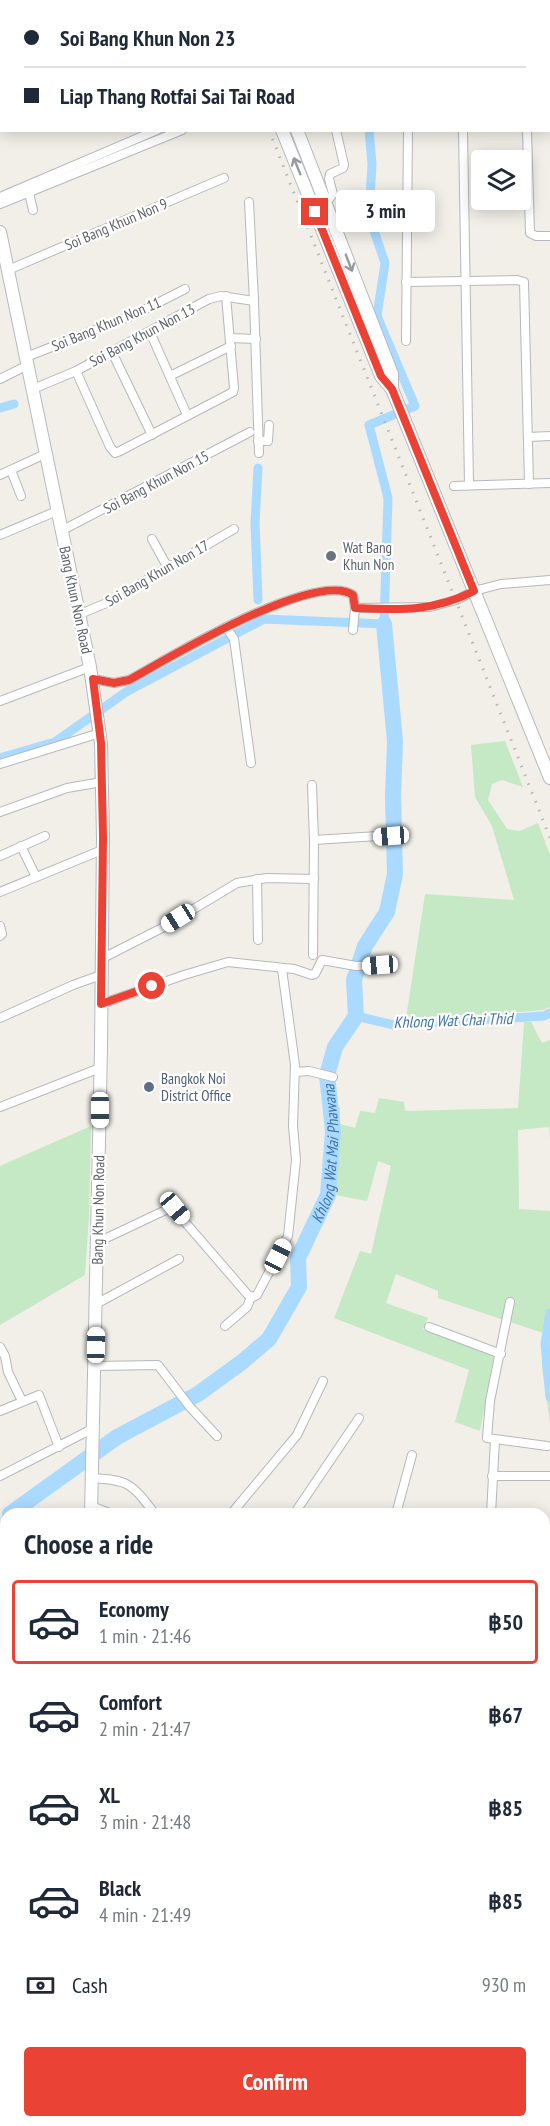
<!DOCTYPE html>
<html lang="en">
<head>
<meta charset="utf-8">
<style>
	body { margin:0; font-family:"PT Sans Narrow",sans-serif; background:#f6f6f7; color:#1f2937; height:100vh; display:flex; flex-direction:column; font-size:22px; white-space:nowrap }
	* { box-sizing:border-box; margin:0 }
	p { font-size:20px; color:#747a83 }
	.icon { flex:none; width:33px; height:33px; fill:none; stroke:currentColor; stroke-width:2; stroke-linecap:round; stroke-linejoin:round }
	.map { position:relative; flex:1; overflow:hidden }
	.sheet { position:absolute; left:0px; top:1508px; width:550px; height:620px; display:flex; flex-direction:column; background:#fff; border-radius:18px 18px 0 0; box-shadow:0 3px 15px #0003 }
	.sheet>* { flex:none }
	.banner { position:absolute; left:0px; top:0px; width:550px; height:132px; box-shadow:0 3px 15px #0003; display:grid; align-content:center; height:132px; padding:0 24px; background:#fff }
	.tools { position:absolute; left:471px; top:150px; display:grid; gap:12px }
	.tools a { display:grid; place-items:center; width:60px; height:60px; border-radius:6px; background:#fff; box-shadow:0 3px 15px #0003; font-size:30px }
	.end { position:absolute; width:27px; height:27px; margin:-14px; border:8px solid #ea4335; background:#fff; box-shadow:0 0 0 3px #fff }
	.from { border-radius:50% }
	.bubble { position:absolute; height:42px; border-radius:6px; background:#fff; box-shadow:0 3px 15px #0003; font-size:20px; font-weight:700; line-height:42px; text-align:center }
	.car { position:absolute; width:18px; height:36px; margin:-18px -9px; border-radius:8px; box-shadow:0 0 4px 2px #0007; background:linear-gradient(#fff 24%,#345 0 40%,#fff 0 76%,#345 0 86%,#fff 0) }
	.banner b { display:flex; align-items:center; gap:21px; height:57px; font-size:22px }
	.banner b+b { border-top:2px solid #e0e1e3 }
	.banner i { width:15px; height:15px; background:#1f2937 }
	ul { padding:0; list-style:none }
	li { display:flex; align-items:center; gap:18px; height:84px; margin:0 12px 9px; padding:0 12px; border:3px solid transparent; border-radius:6px }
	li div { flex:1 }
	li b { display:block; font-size:22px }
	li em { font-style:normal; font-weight:700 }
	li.active { border-color:#ea4335 }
	li>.icon { width:54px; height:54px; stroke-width:1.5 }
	h2 { padding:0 24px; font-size:27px; line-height:72px }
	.pay { display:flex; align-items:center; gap:15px; height:66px; padding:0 24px; font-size:22px }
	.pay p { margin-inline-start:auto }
	.primary-button { display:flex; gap:12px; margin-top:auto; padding:12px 24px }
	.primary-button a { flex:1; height:69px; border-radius:6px; background:#ea4335; color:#fff; font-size:24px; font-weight:700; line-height:69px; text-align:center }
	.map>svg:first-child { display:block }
	.green { fill:#c5e8c5 }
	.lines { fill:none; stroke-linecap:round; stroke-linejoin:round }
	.canal { stroke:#aadaff; stroke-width:9 }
	.river { stroke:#aadaff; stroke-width:16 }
	.street-casing { stroke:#b5b8bc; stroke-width:10 }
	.secondary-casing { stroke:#b6babf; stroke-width:14 }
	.street { stroke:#fff; stroke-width:8 }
	.secondary { stroke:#fff; stroke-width:12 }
	.rail { stroke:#b6b7b8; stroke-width:3; stroke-dasharray:1.5 8; stroke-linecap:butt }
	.oneway { stroke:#979a9d }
	.route { stroke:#ea4335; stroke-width:8 }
	.worship-dot { fill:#6b7280; stroke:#fff; stroke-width:2 }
	.service-dot { fill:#5c6f8a; stroke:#fff; stroke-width:2 }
	.labels { text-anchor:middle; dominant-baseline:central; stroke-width:4.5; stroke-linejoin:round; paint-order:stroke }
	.street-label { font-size:15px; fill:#5f6368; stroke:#fff }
	.worship-label { font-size:15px; fill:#5b616d; stroke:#fff; text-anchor:start }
	.service-label { font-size:15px; fill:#4e5e75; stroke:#fff; text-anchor:start }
	.water-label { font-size:16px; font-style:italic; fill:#4174aa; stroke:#fff }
</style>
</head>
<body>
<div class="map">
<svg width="550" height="2126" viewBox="0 0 550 2126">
	<rect width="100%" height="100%" fill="#f1efe8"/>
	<g class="green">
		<path d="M 505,741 L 523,787 L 502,780 L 492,784 L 488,800 L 507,829 L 520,831 L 538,823 L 550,855 L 550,1007 L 543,1010 L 508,1013 L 406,1018 L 425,894 L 514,900 L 492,826 L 475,797 L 471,745 Z"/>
		<path d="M 524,1022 L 531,1022 L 542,1043 L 550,1040 L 550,1138 L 549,1127 L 518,1130 L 519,1209 L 550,1211 L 550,1423 L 542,1368 L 543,1333 L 438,1298 L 438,1291 L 396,1274 L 386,1303 L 428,1318 L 423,1329 L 494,1355 L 480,1431 L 455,1422 L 469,1370 L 334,1318 L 360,1251 L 371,1254 L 391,1166 L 378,1161 L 367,1201 L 330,1194 L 327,1107 L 340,1107 L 340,1124 L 355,1128 L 360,1111 L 375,1113 L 379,1098 L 404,1102 L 405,1111 L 518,1108 Z"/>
		<path d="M 91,1126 L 89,1216 L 85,1275 L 0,1325 L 0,1166 Z"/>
	</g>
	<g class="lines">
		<g class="canal">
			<path d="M 361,0 L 361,2"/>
			<path d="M 426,2 L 432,0"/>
			<path d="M 0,408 L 14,404"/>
			<path d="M 258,468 L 255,523 L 258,600"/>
			<path d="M 0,758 L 55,742 L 126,692 L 264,619 L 384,624 L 388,498 L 369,425 L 415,406 L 377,316 L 385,263 L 369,216 L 372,164 L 369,130"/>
			<path d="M 356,1016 L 394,1025 L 544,1016 L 550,1013"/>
			<path d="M 550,1313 L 545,1344 L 550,1397"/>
			<path d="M 0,1721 L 6,1717"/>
			<path d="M 0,1999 L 6,1993"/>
			<path d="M 289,2126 L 292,2121"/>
			<path d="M 464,2126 L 464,2121"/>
		</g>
		<path class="river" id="s1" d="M 10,1514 L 117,1437 L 198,1394 L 242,1362 L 269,1339 L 299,1287 L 298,1258 L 328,1195 L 333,1131 L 327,1075 L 335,1047 L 356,1016 L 354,980 L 365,946 L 387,912 L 395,874 L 393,797 L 395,741 L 384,624"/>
		<defs>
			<g id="street">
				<path d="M 524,0 L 524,2"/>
				<path d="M 40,2 L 44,0"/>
				<path d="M 392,2 L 392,0"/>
				<path d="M 0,18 L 2,18"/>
				<path d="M 549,61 L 550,61"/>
				<path d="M 0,77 L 2,77"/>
				<path d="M 463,130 L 469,485"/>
				<path d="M 527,130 L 530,233 L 536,236 L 550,236"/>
				<path d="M 29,193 L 33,210"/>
				<path d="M 0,197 L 157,130"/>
				<path d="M 324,200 L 329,199 L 333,194 L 329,179 L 330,174 L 343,168 L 344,165 L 336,130"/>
				<path d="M 249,202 L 254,301 L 259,453"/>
				<path d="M 0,204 L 182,130"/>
				<path d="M 8,270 L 224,178"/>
				<path d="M 406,282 L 517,280 L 524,282 L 529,484"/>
				<path d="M 150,332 L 187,415"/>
				<path d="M 230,338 L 256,339"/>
				<path d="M 406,341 L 408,130"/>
				<path d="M 112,352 L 152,435"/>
				<path d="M 26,357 L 136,314 L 185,289"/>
				<path d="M 76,371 L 110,447 L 115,453 L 120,451 L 233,392 L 234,388 L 226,296"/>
				<path d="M 170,376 L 231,346"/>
				<path d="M 0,379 L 28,365"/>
				<path d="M 33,389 L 76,371 L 209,299 L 221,296 L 254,301"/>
				<path d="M 528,437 L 550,436"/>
				<path d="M 258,441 L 268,441 L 269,425"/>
				<path d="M 11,470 L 21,496"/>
				<path d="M 0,475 L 45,454"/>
				<path d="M 454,486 L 550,483"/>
				<path d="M 61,531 L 250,432"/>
				<path d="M 0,535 L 57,511"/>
				<path d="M 152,539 L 168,568"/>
				<path d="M 355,608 L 430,607 L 456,600 L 474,591 L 501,584 L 550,580"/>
				<path d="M 80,614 L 109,602 L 234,529"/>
				<path d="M 226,627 L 234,639 L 251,763"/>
				<path d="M 93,679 L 114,683 L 129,680 C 167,659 315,569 353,595 L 355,608 L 353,630"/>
				<path d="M 0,701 L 90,667"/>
				<path d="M 0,764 L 100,733"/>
				<path d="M 312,785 L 314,840 L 313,955"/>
				<path d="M 0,812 L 67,788 L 102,782"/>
				<path d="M 314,840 L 394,835"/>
				<path d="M 21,846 L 36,877"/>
				<path d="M 0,856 L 45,836"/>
				<path d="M 257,879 L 258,940"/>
				<path d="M 0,892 L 102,850"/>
				<path d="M 0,926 L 2,934 L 0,936"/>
				<path d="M 101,959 L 162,928 L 237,883 L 267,878 L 314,879"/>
				<path d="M 101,1004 L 184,975 L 228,962 L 294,969 L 312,975 L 315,974 L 322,960 L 356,966 L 380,965"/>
				<path d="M 0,1018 L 73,985 L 101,975"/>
				<path d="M 295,1072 L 309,1071 L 333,1077"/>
				<path d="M 0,1107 L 100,1068"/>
				<path d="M 98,1242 L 172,1207 L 248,1295 L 253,1297 L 257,1295 L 288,1236 L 296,1160 L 293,1126 L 295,1065 L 282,969"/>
				<path d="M 510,1302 L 490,1401 L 487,1438 L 547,1446"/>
				<path d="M 96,1304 L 179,1259"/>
				<path d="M 225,1326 L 247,1307 L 251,1297"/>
				<path d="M 429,1327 L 501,1354"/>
				<path d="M 0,1347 L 5,1356 L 8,1372 L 22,1401"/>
				<path d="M 95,1366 L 158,1365 L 190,1407 L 217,1436"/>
				<path d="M 0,1411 L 39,1395 L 59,1447"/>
				<path d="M 0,1476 L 94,1428"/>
				<path d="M 492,1476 L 550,1476"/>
				<path d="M 92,1478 C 130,1480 132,1484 155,1514"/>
				<path d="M 91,1506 L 112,1514"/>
				<path d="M 231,1514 L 297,1435 L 323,1381"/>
				<path d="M 294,1514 L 359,1418"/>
				<path d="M 396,1514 L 412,1455"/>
				<path d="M 491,1514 L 495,1440"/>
				<path d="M 544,1579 L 550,1579"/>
				<path d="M 0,1711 L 6,1708"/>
				<path d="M 0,1865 L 6,1861"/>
				<path d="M 544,1923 L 550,1923"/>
				<path d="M 544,2061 L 550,2061"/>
				<path d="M 262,2121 L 279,2126"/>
				<path d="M 241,2126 L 244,2121"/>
				<path d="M 422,2126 L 423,2121"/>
			</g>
			<g id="secondary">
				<path d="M 230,0 L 231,2"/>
				<path d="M 246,0 L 247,2"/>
				<path d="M 282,130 L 381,376 L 392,389 L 550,778"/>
				<path d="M 297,130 L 392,374 L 392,389"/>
				<path d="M 0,232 L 90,667 L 101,743 L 103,837 L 101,1048 L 91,1514"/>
				<path d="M 43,2126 L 46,2121"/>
			</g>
		</defs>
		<use href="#street" class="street-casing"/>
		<use href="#secondary" class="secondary-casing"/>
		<use href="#street" class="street"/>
		<use href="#secondary" class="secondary"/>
		<g class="rail">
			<path d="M 217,0 L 218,2"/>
			<path d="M 269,130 L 550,838"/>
		</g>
	</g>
	<defs><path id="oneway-shaft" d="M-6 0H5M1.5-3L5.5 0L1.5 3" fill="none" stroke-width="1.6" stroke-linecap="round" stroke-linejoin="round" transform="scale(1.5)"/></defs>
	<g class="oneway">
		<use href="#oneway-shaft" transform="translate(297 166) rotate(-112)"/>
		<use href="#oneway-shaft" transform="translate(349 263) rotate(69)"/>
	</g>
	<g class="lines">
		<path class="route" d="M 152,986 L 101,1004 L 103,837 L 101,743 L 93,679 L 114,683 L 129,680 C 167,659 316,569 353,595 L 355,608 C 399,610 433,612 474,591 L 392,389 L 381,376 L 315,212"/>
	</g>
	<circle class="worship-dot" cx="331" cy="556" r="6"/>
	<circle class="service-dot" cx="149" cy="1087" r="6"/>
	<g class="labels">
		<g class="street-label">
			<text transform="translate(116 224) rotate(-23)">Soi Bang Khun Non 9</text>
			<text transform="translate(106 324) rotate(-23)">Soi Bang Khun Non 11</text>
			<text transform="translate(142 335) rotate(-28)">Soi Bang Khun Non 13</text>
			<text transform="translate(156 482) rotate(-28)">Soi Bang Khun Non 15</text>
			<text transform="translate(157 573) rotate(-30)">Soi Bang Khun Non 17</text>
			<text transform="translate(76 600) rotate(78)">Bang Khun Non Road</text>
			<text transform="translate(98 1210) rotate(-89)">Bang Khun Non Road</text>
		</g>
		<g class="worship-label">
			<text x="343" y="547">Wat Bang<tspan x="343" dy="17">Khun Non</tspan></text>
		</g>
		<g class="service-label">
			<text x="161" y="1078">Bangkok Noi<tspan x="161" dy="17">District Office</tspan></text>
		</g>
		<g class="water-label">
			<text transform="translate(453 1020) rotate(-2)">Khlong Wat Chai Thid</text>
			<text stroke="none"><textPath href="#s1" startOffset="513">Khlong Wat Mai Phawana</textPath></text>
		</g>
	</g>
</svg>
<div class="tools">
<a><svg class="icon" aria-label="layers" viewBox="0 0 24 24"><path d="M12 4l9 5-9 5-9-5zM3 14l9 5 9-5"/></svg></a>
</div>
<i class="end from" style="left:152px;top:986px"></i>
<i class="end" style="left:315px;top:212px"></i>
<div class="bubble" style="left:336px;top:190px;width:99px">3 min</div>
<i class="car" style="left:391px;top:836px;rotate:266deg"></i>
<i class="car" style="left:178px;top:918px;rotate:238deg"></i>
<i class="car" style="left:380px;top:965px;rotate:266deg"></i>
<i class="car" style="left:100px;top:1110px;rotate:180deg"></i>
<i class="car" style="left:175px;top:1208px;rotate:140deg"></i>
<i class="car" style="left:278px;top:1256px;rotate:27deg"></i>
<i class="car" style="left:96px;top:1345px;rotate:1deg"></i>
<div class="banner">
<b><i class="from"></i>Soi Bang Khun Non 23</b>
<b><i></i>Liap Thang Rotfai Sai Tai Road</b>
</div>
<section class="sheet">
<h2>Choose a ride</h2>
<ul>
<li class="active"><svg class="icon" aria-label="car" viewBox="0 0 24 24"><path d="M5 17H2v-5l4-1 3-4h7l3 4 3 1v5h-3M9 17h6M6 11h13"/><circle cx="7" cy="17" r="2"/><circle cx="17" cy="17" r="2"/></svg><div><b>Economy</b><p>1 min · 21:46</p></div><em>฿50</em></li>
<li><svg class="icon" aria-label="car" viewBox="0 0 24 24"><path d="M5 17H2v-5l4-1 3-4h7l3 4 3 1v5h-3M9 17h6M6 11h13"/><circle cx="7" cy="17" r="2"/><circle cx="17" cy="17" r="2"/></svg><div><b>Comfort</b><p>2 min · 21:47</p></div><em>฿67</em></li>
<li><svg class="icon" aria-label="car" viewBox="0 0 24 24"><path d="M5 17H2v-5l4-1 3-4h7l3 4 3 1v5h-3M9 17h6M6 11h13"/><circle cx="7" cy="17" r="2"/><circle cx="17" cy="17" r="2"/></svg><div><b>XL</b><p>3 min · 21:48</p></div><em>฿85</em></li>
<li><svg class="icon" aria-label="car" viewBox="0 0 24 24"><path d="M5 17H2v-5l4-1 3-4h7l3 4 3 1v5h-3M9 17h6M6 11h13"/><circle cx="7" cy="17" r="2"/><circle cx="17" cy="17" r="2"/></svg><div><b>Black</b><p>4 min · 21:49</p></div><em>฿85</em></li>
</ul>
<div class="pay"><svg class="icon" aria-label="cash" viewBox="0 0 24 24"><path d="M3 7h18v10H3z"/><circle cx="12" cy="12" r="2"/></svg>Cash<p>930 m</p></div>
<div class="primary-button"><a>Confirm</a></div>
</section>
</div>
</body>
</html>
